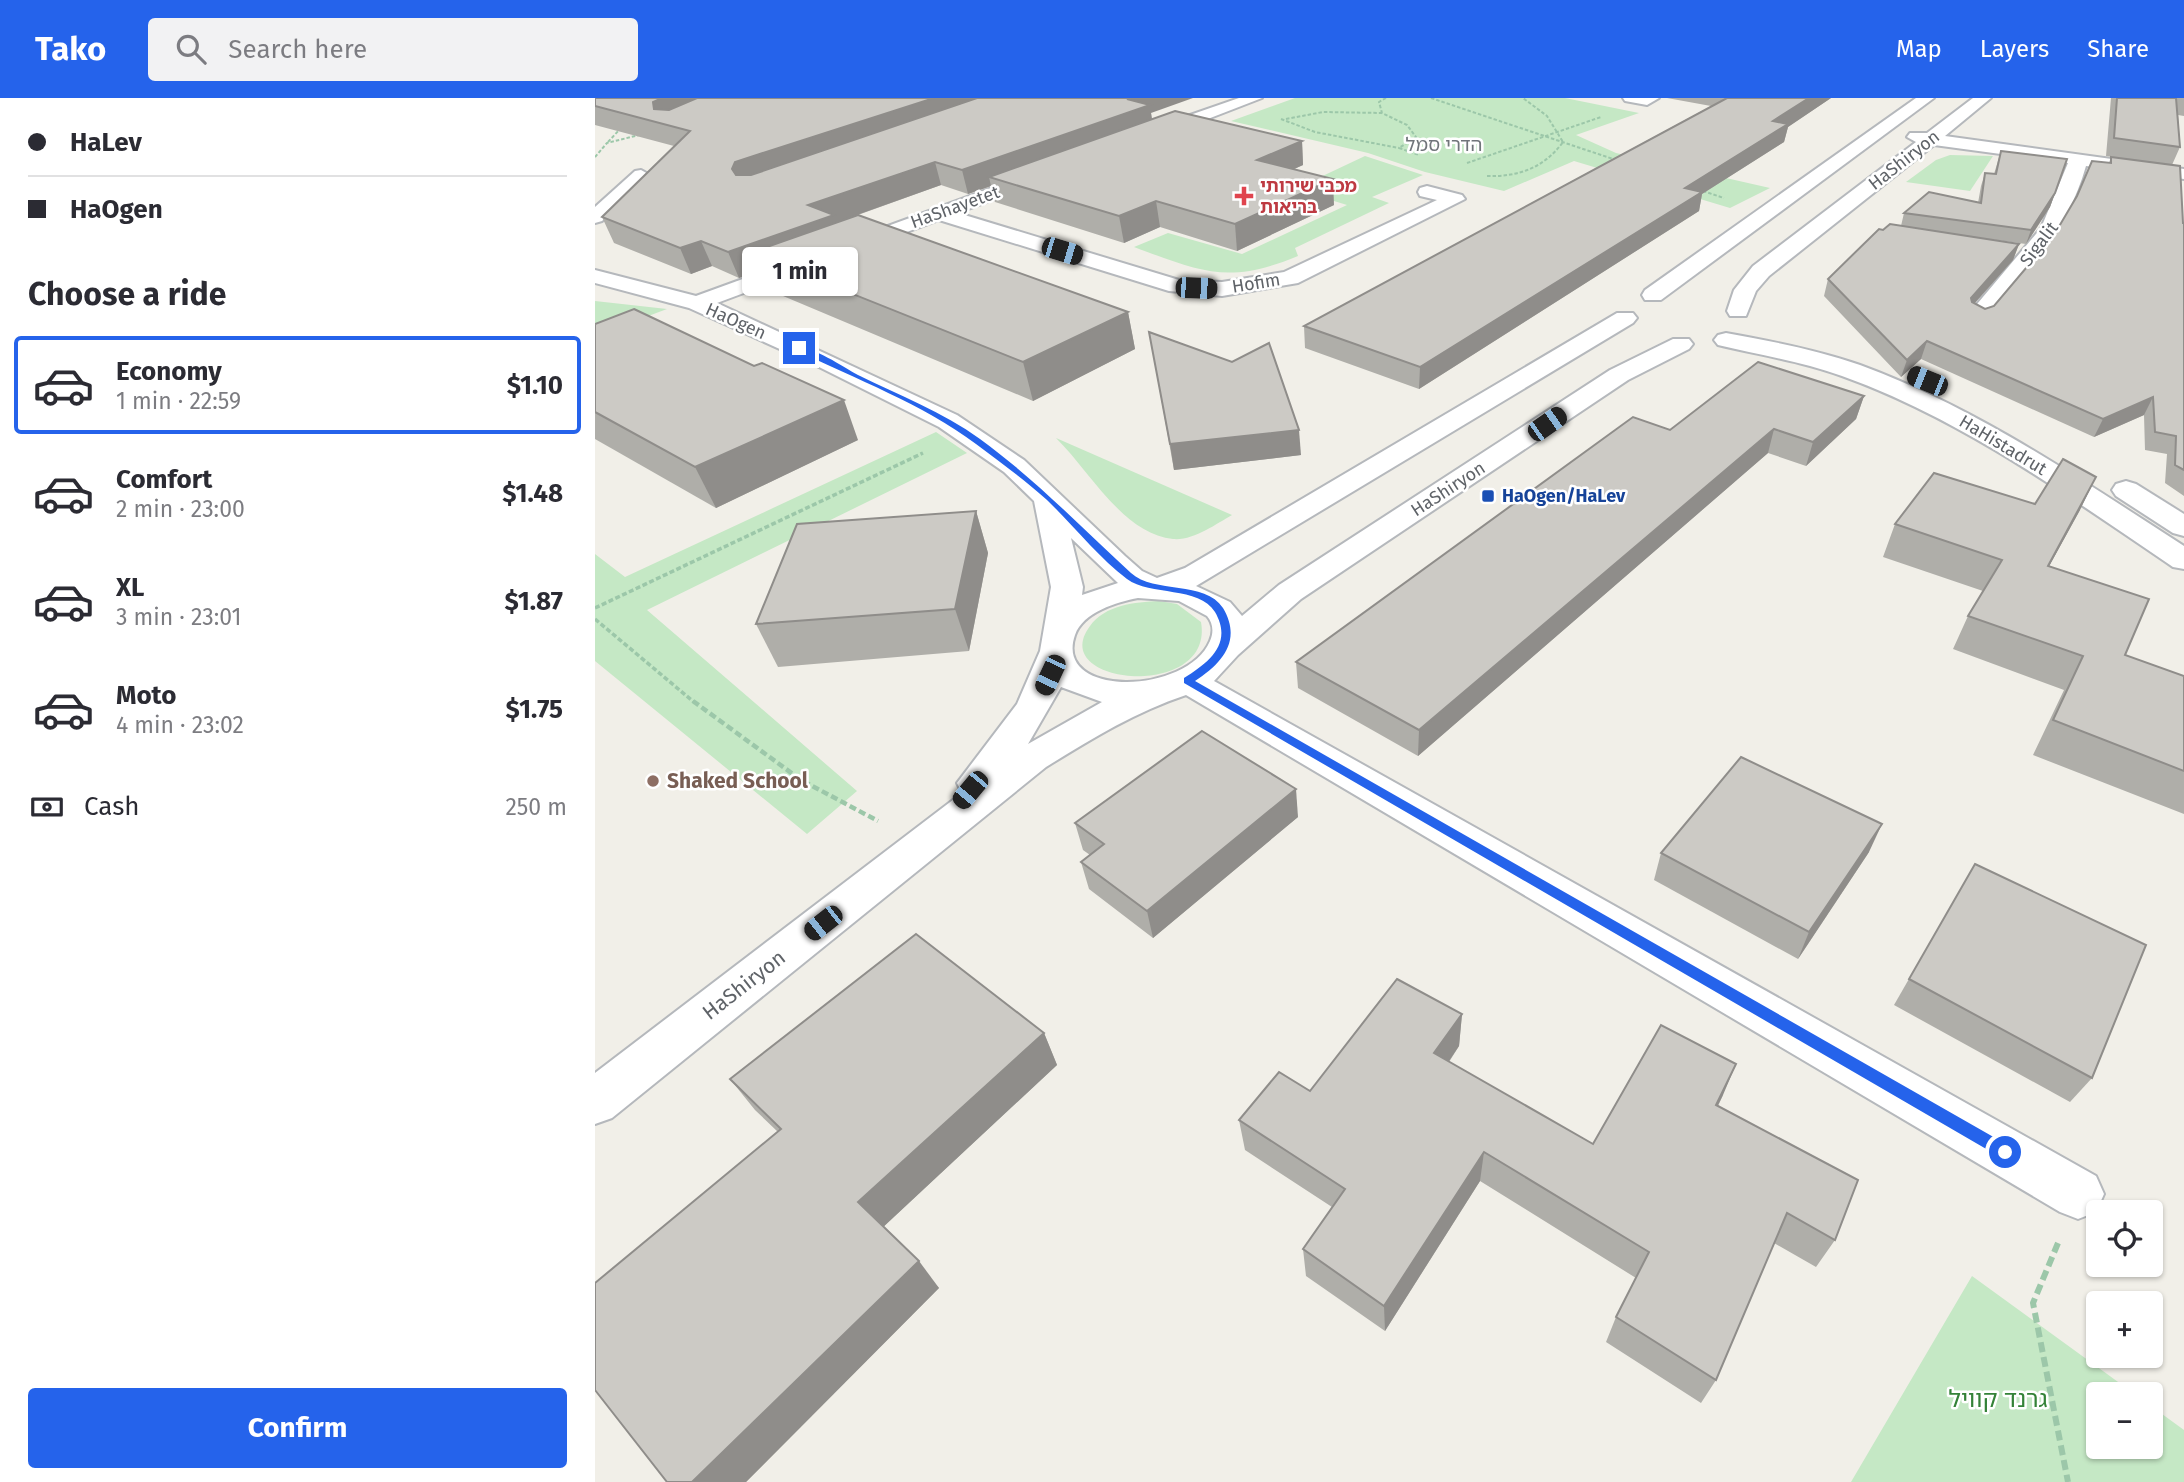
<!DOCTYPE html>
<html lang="en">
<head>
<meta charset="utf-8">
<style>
	body { margin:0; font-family:"Fira Sans","Noto Sans Hebrew",sans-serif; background:#f2f2f3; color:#2b2b33; height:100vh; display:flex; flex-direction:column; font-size:26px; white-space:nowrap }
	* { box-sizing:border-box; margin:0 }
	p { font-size:23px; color:#7c7c81 }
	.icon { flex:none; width:38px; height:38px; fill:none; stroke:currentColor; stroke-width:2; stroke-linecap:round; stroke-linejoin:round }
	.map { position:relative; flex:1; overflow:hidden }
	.drawer { display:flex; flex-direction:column; background:#fff; width:595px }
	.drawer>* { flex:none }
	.top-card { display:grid; align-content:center; height:154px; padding:0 28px; background:#fff }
	.controls { position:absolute; left:1491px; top:1102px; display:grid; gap:14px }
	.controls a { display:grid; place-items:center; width:77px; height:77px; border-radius:7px; background:#fff; box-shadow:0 2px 5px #0004; font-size:35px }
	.end { position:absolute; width:32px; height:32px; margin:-16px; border:9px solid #2563eb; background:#fff; box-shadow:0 0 0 4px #fff }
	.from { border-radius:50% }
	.bubble { position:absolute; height:49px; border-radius:7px; background:#fff; box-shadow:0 2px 5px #0004; font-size:23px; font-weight:700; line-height:49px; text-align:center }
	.car { position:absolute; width:21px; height:42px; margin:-21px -10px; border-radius:9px; box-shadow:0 0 5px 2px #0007; background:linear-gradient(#222 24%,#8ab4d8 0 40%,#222 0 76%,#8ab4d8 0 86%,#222 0) }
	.top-card b { display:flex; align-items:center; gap:24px; height:66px; font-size:26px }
	.top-card b+b { border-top:2px solid #e1e1e2 }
	.top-card i { width:18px; height:18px; background:#2b2b33 }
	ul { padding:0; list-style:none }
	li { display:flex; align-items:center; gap:21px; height:98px; margin:0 14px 10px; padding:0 14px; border:4px solid transparent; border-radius:7px }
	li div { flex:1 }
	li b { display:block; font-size:26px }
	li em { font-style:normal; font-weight:700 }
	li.current { border-color:#2563eb }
	li>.icon { width:63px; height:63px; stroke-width:1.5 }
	h2 { padding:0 28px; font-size:32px; line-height:84px }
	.pay { display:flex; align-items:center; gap:18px; height:77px; padding:0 28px; font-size:26px }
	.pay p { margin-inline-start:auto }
	.cta { display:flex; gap:14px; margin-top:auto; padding:14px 28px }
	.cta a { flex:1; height:80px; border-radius:7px; background:#2563eb; color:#fff; font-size:28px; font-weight:700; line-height:80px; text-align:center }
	header { display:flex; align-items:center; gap:42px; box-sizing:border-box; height:98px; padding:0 35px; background:#2563eb; color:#fff }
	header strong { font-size:33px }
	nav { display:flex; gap:38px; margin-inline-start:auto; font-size:24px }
	.search { width:490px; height:63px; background:#f2f2f3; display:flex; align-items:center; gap:18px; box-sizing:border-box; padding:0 24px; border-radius:7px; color:#7c7c81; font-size:26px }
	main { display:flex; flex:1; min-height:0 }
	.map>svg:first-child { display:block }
	.green { fill:#c5e8c5 }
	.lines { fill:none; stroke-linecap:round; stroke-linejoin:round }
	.minor-casing { stroke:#b5b8bc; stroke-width:4 }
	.path-far3 { stroke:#9cc7a9; stroke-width:2; stroke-dasharray:3.5 2; stroke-linecap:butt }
	.path-far2 { stroke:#9cc7a9; stroke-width:3.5; stroke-dasharray:5 2.5; stroke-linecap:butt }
	.path-far1 { stroke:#9cc7a9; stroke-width:4.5; stroke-dasharray:7 3.5; stroke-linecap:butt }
	.path { stroke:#9cc7a9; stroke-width:6; stroke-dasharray:10 5; stroke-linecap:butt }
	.minor { fill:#fff; fill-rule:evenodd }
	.wall { fill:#afaea9 }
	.shaded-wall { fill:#8f8d8a }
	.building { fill:#cccac5; stroke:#8f8d8a; stroke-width:2 }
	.route { fill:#2563eb }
	.health-dot { fill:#e0444e; stroke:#fff; stroke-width:2.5 }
	.transit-dot { fill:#1a4fb4; stroke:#fff; stroke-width:2.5 }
	.education-dot { fill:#8d6e63; stroke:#fff; stroke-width:2.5 }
	.labels { text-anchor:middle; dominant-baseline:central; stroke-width:5; stroke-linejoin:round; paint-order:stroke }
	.far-street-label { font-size:18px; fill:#5f6368; stroke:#fff }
	.far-health-label { font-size:18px; font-weight:bold; fill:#be3a42; stroke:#fff; text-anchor:start }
	.far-transit-label { font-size:18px; font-weight:bold; fill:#164399; stroke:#fff; text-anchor:start }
	.far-neighbourhood-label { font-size:19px; fill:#70757a; stroke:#fff }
	.education-label { font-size:21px; font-weight:bold; fill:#785e54; stroke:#fff; text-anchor:start }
	.street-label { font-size:21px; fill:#5f6368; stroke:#fff }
	.near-park-label { font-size:24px; fill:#348238; stroke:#fff }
</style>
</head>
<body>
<header>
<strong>Tako</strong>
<div class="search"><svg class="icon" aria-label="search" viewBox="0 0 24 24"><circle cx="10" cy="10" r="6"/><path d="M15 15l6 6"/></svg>Search here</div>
<nav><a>Map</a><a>Layers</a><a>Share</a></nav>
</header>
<main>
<section class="drawer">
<div class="top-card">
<b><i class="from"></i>HaLev</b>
<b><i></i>HaOgen</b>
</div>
<h2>Choose a ride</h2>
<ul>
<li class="current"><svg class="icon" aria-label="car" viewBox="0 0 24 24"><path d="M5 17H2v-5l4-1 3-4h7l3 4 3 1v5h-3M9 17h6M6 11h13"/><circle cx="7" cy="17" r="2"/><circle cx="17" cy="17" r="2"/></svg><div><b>Economy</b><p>1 min · 22:59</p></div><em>$1.10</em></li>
<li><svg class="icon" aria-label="car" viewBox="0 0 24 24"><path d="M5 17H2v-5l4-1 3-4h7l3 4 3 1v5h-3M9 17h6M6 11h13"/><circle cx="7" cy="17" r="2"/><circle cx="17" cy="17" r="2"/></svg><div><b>Comfort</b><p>2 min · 23:00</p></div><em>$1.48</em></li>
<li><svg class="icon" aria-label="car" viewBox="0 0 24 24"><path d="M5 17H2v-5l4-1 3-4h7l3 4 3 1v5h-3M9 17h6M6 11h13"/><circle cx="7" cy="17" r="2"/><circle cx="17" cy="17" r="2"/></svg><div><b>XL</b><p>3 min · 23:01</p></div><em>$1.87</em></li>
<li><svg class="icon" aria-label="car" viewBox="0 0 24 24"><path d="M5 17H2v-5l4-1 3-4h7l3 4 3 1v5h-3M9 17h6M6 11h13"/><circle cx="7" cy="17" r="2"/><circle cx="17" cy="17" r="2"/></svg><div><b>Moto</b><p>4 min · 23:02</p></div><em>$1.75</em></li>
</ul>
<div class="pay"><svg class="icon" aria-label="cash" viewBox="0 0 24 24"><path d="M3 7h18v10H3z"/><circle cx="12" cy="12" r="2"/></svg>Cash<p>250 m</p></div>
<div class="cta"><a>Confirm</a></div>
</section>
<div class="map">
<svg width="1589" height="1384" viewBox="0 0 1589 1384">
	<rect width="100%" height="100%" fill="#f1efe8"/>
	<g class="green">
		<path d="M 700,0 L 970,0 L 1044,15 L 981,37 L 1021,55 L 1175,90 L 1135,110 L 979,63 L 909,93 L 830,74 L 773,55 L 636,23 Z"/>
		<path d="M 1355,57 L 1398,58 L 1375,93 L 1311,84 L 1341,62 Z"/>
		<path d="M 770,58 L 828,77 L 777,99 L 794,105 L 700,150 L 703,158 C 633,187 607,174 539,149 L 573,135 L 647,156 L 752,107 L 700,91 Z"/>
		<path d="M 0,203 L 72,211 L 0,238 Z"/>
		<path d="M 341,334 L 372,355 L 52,512 L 262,693 L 212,736 L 0,563 L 0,456 L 30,479 Z"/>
		<path d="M 461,340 L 637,417 C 621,426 598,443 578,441 C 528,436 494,372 461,340 Z"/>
		<path d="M 564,503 L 582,506 L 606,524 C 620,603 450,588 495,528 C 510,507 540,504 564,503 Z"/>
		<path d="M 1377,1178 L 1541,1297 L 1503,1297 L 1503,1349 L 1556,1349 L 1556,1308 L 1589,1332 L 1589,1384 L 1256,1384 Z"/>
	</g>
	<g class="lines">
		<defs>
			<g id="minor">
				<path d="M 644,0 L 667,0 L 561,41 L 555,42 L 546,37 L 549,33 Z"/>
				<path d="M 1028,0 L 1064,0 L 1052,7 L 1030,3 Z"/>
				<path d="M 1321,0 L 1339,0 L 1066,202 L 1050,202 L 1047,197 L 1050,192 Z"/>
				<path d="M 1378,0 L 1396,0 L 1350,38 L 1589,71 L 1589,81 L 1491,68 C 1473,131 1434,175 1391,223 L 1383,225 L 1372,218 L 1446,130 L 1473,65 L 1339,47 L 1174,178 L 1161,193 L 1151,218 L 1135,218 L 1132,213 L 1139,192 L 1158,168 L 1321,44 L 1312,39 L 1315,35 L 1332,35 Z"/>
				<path d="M 46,72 L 55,77 L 52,81 L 7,123 L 0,125 L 0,109 L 40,73 Z"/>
				<path d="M 446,72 L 452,73 L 455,77 L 452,81 L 363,115 L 584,182 L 627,184 L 689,174 L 842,102 L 825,98 L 823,94 L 825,90 L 832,88 L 867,97 L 870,101 L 703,185 L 627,198 L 574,193 L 344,122 L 122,205 L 362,317 L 429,362 L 530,458 L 547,473 L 562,480 L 590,470 L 1022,215 L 1038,215 L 1042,220 L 1038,225 L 601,488 L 635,504 L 647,518 L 684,487 L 1015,272 L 1078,241 L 1094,241 L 1098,246 L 1094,251 L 1033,282 L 706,501 L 643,557 L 619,583 L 1501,1078 L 1509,1096 L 1501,1114 L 1483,1121 L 1465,1114 L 591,597 C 540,614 496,641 451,669 L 17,1020 L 0,1026 L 0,975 L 367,695 L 362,685 L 422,606 L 445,553 L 456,489 L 439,403 L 409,374 L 344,329 L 220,267 L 94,210 L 0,185 L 0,172 L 101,198 ZM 476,440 L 523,485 L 487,497 L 488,489 ZM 543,500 L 584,503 L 612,518 C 618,525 619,534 615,543 C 592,597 458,600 480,537 C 488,514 522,504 543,500 ZM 466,589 L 507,604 L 433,646 Z"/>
				<path d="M 1131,235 C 1176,243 1222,252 1265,267 C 1382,310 1485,381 1589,448 L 1589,471 L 1578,469 C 1473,398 1367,321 1247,278 C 1206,263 1164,257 1123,247 L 1119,242 L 1123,237 Z"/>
				<path d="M 1531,383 L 1541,386 L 1589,416 L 1589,438 L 1578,435 L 1521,398 L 1517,392 L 1521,386 Z"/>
			</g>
		</defs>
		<use href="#minor" class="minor-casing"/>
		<g class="path-far3">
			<path d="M 791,0 L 784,4 L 787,15 L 812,27 L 821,39 L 804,50 L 824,57"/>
			<path d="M 836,0 L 1024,63"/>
			<path d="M 686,21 L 720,34 L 804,50"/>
			<path d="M 691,21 L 728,14 L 787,15"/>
			<path d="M 13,44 L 26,30"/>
			<path d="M 0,59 L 12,45 L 44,37"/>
			<path d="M 872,65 L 1006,19"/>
			<path d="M 892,78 C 923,79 949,70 968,44 L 952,18 L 928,0"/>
			<path d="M 1108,93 L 1129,100"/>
		</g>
		<g class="path-far2">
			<path d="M 0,510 L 328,355"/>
			<path d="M 0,521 L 100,605"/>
		</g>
		<path class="path-far1" d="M 98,603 L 206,682 L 283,723"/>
		<path class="path" d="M 1463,1145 L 1438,1205 L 1473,1384"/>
		<use href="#minor" class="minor"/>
	</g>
	<g class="wall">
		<path d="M 0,0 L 556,15 L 557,21 L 707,43 L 708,67 L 699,71 L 739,107 L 642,153 L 565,129 L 529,145 L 400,104 L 396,88 L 373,96 L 346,87 L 249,122 L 533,214 L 540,251 L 438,303 L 169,190 L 162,173 L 144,180 L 117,168 L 96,176 L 19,145 L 7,119 L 79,48 L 0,27 Z"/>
		<path d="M 1072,0 L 1236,0 L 1193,29 L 1189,44 L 1107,96 L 1104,113 L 824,291 L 710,250 L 709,228 L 1116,8 Z"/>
		<path d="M 1516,0 L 1589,0 L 1589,18 L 1583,17 L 1585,49 L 1577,67 L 1588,125 L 1589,125 L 1589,398 L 1570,385 L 1572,356 L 1550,352 L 1549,317 L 1499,339 L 1326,261 L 1306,279 L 1229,198 L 1233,181 L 1288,132 L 1306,128 L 1309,115 L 1383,105 L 1386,88 L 1390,75 L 1399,76 L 1406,53 L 1460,95 L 1455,109 L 1431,146 L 1371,138 L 1424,146 L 1418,162 L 1380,205 L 1390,211 L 1399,208 L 1459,137 L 1514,65 L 1516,59 L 1570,66 L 1511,58 Z"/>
		<path d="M 0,226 L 263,342 L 121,410 L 0,341 Z"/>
		<path d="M 554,234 L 637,264 L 706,357 L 579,372 Z"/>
		<path d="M 1269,298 L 1261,321 L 1211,368 L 1173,355 L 823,658 L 703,590 L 701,564 L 1075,332 Z"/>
		<path d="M 1440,406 L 1485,412 L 1454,468 L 1530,557 L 1589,578 L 1589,716 L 1438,657 L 1469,592 L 1358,551 L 1373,518 L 1388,493 L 1288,459 L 1300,426 Z"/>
		<path d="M 381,413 L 393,455 L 374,553 L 183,569 L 161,526 Z"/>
		<path d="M 703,719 L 558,840 L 494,791 L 486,764 L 495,757 L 488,752 L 480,725 Z"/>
		<path d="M 1274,754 L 1203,861 L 1059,782 L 1066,755 Z"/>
		<path d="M 1380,766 L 1497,980 L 1475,1004 L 1299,907 Z"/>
		<path d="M 867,916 L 864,948 L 854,964 L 998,1046 L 1128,997 L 1123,1008 L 1240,1142 L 1221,1169 L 1179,1145 L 1121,1282 L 1106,1305 L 1011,1244 L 1021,1219 L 1041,1180 L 885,1083 L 790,1233 L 711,1178 L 708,1151 L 737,1109 L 650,1052 L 644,1022 L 715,993 Z"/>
		<path d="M 449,935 L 462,967 L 288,1129 L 344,1190 L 151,1384 L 72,1384 L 183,1034 L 160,1012 L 135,981 Z"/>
	</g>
	<g class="shaded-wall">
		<path d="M 67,0 L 123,0 L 67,26 L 59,11 L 58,4 Z"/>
		<path d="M 339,0 L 409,0 L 149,88 L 137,71 L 140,64 Z"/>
		<path d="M 536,0 L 598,0 L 556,15 L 558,29 L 394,79 L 396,88 L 373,96 L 367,72 Z"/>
		<path d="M 1214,0 L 1236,0 L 1193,29 L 1189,44 L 1107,96 L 1104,113 L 824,291 L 825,269 L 1090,90 L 1178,23 Z"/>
		<path d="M 707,43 L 708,67 L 663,87 L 662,62 Z"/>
		<path d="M 340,64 L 346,87 L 155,155 L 162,173 L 144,180 L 133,154 L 213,107 Z"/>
		<path d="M 738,81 L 739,107 L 642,153 L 640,126 Z"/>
		<path d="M 1460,95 L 1455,109 L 1431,146 L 1436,132 Z"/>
		<path d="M 561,103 L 565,129 L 529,145 L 524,118 Z"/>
		<path d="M 106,143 L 117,168 L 96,176 L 85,150 Z"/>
		<path d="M 1424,146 L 1418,162 L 1370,216 L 1376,200 Z"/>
		<path d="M 533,214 L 540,251 L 438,303 L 428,264 Z"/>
		<path d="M 1332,243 L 1326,261 L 1306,279 L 1312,262 Z"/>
		<path d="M 1269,298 L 1261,321 L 1211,368 L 1218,344 Z"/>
		<path d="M 1558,299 L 1549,317 L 1499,339 L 1508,321 Z"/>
		<path d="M 249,302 L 263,342 L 121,410 L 100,369 Z"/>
		<path d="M 1179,331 L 1173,355 L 823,658 L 824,632 Z"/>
		<path d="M 704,332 L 706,357 L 579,372 L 575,346 Z"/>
		<path d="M 1501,379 L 1485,412 L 1436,501 L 1453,468 Z"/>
		<path d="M 381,413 L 393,455 L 374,553 L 360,511 Z"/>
		<path d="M 701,691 L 703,719 L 558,840 L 552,813 Z"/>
		<path d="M 1287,726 L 1274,754 L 1203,861 L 1214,834 Z"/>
		<path d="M 867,916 L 864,948 L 838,987 L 839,955 Z"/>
		<path d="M 449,935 L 462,967 L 285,1132 L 263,1104 Z"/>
		<path d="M 1141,966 L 1128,997 L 1108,1037 L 1121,1007 Z"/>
		<path d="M 889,1054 L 885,1083 L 790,1233 L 789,1208 Z"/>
		<path d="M 324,1163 L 344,1190 L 151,1384 L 97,1384 Z"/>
	</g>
	<g class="building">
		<path d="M 0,0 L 67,0 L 58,4 L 59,11 L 74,12 L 102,0 L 339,0 L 140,64 L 137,71 L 141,77 L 156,77 L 382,0 L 536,0 L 532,1 L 555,7 L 367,72 L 340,64 L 213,107 L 239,117 L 133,154 L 106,143 L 85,150 L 7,119 L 95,33 L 0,8 Z"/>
		<path d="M 1132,0 L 1214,0 L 1178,23 L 1193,26 L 1090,90 L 1107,94 L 825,269 L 709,228 Z"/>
		<path d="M 1522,0 L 1581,0 L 1585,49 L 1519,40 Z"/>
		<path d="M 580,13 L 707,43 L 662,62 L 738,81 L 640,126 L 561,103 L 524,118 L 394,79 Z"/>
		<path d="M 1406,53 L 1472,61 L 1460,95 L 1436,132 L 1309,115 L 1334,94 L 1386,105 L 1390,75 L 1401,76 Z"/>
		<path d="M 1516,59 L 1585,68 L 1588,125 L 1589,125 L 1589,372 L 1580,367 L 1581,338 L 1560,334 L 1558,299 L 1508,321 L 1332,243 L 1312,262 L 1233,181 L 1284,131 L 1288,132 L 1295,126 L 1424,146 L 1376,200 L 1377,204 L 1390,211 L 1399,208 L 1459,137 L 1482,98 L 1497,63 L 1516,65 Z"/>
		<path d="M 263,117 L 533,214 L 428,264 L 155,155 Z"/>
		<path d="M 39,211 L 159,268 L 167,265 L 249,302 L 100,369 L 0,314 L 0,226 Z"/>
		<path d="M 554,234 L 637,264 L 674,245 L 704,332 L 575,346 Z"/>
		<path d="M 1163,264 L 1269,298 L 1218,344 L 1179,331 L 824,632 L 701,564 L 1038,319 L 1075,332 Z"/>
		<path d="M 1468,361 L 1501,379 L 1453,468 L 1554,501 L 1530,557 L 1589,578 L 1589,673 L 1458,622 L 1488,558 L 1373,518 L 1407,462 L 1300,426 L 1339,375 L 1440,406 Z"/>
		<path d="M 381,413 L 360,511 L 161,526 L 202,426 Z"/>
		<path d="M 607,633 L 701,691 L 552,813 L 486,764 L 509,746 L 480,725 Z"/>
		<path d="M 1146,659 L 1287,726 L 1214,834 L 1066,755 Z"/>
		<path d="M 1380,766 L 1551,847 L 1497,980 L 1314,881 Z"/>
		<path d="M 321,836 L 449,935 L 263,1104 L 324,1163 L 97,1384 L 72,1384 L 0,1292 L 0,1185 L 186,1031 L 135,981 Z"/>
		<path d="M 802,881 L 867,916 L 839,955 L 998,1046 L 1066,927 L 1141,966 L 1121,1007 L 1263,1082 L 1240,1142 L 1192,1115 L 1121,1282 L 1021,1219 L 1054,1154 L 889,1054 L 789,1208 L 708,1151 L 750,1091 L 644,1022 L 684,974 L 715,993 Z"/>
	</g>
	<path class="route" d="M 201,249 C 220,249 246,268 263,277 C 304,297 348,314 385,341 C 440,381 486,429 536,475 C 559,496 610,482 628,510 C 647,542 628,565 600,583 L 1416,1049 L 1416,1059 L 1405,1059 L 589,585 L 589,580 C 615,564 638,545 620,514 C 604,488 555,498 532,481 C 503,459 478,427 452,402 C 430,382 405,364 381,346 C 328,306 260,281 201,252 Z"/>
	<path class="health-dot" d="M645.5 87.5h7v7h7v7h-7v7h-7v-7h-7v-7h7z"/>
	<rect class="transit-dot" x="886" y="391" width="14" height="14" rx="3.5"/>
	<circle class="education-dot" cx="58" cy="683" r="7"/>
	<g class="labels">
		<g class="far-street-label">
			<text transform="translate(1309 62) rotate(-38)">HaShiryon</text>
			<text transform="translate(360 109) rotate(-20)">HaShayetet</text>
			<text transform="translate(1444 146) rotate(-53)">Sigalit</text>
			<text transform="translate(661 185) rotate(-9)">Hofim</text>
			<text transform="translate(141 223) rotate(24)">HaOgen</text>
			<text transform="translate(1408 347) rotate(31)">HaHistadrut</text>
			<text transform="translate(853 391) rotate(-33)">HaShiryon</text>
		</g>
		<g class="far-health-label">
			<text x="665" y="88">מכבי שירותי<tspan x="665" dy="21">בריאות</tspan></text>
		</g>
		<g class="far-transit-label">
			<text x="907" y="398">HaOgen/HaLev</text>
		</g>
		<g class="far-neighbourhood-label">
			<text x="849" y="46">הדרי סמל</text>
		</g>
		<g class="education-label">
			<text x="72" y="683">Shaked School</text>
		</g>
		<g class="street-label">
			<text transform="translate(149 887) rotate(-38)">HaShiryon</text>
		</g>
		<g class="near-park-label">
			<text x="1403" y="1301">גרנד קוויל</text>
		</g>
	</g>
</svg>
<div class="controls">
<a><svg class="icon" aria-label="locate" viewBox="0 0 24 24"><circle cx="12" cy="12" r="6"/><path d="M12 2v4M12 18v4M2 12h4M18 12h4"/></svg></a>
<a>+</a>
<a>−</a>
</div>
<i class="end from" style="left:1410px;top:1054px"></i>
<i class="end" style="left:204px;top:250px"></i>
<div class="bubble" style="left:147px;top:149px;width:116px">1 min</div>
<i class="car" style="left:467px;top:153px;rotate:107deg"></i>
<i class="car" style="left:601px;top:190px;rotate:92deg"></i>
<i class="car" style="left:1332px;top:283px;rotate:292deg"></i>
<i class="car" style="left:952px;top:326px;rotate:55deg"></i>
<i class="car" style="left:455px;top:577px;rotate:205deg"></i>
<i class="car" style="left:375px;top:692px;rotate:220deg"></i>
<i class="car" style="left:228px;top:825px;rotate:232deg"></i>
</div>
</main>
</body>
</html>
